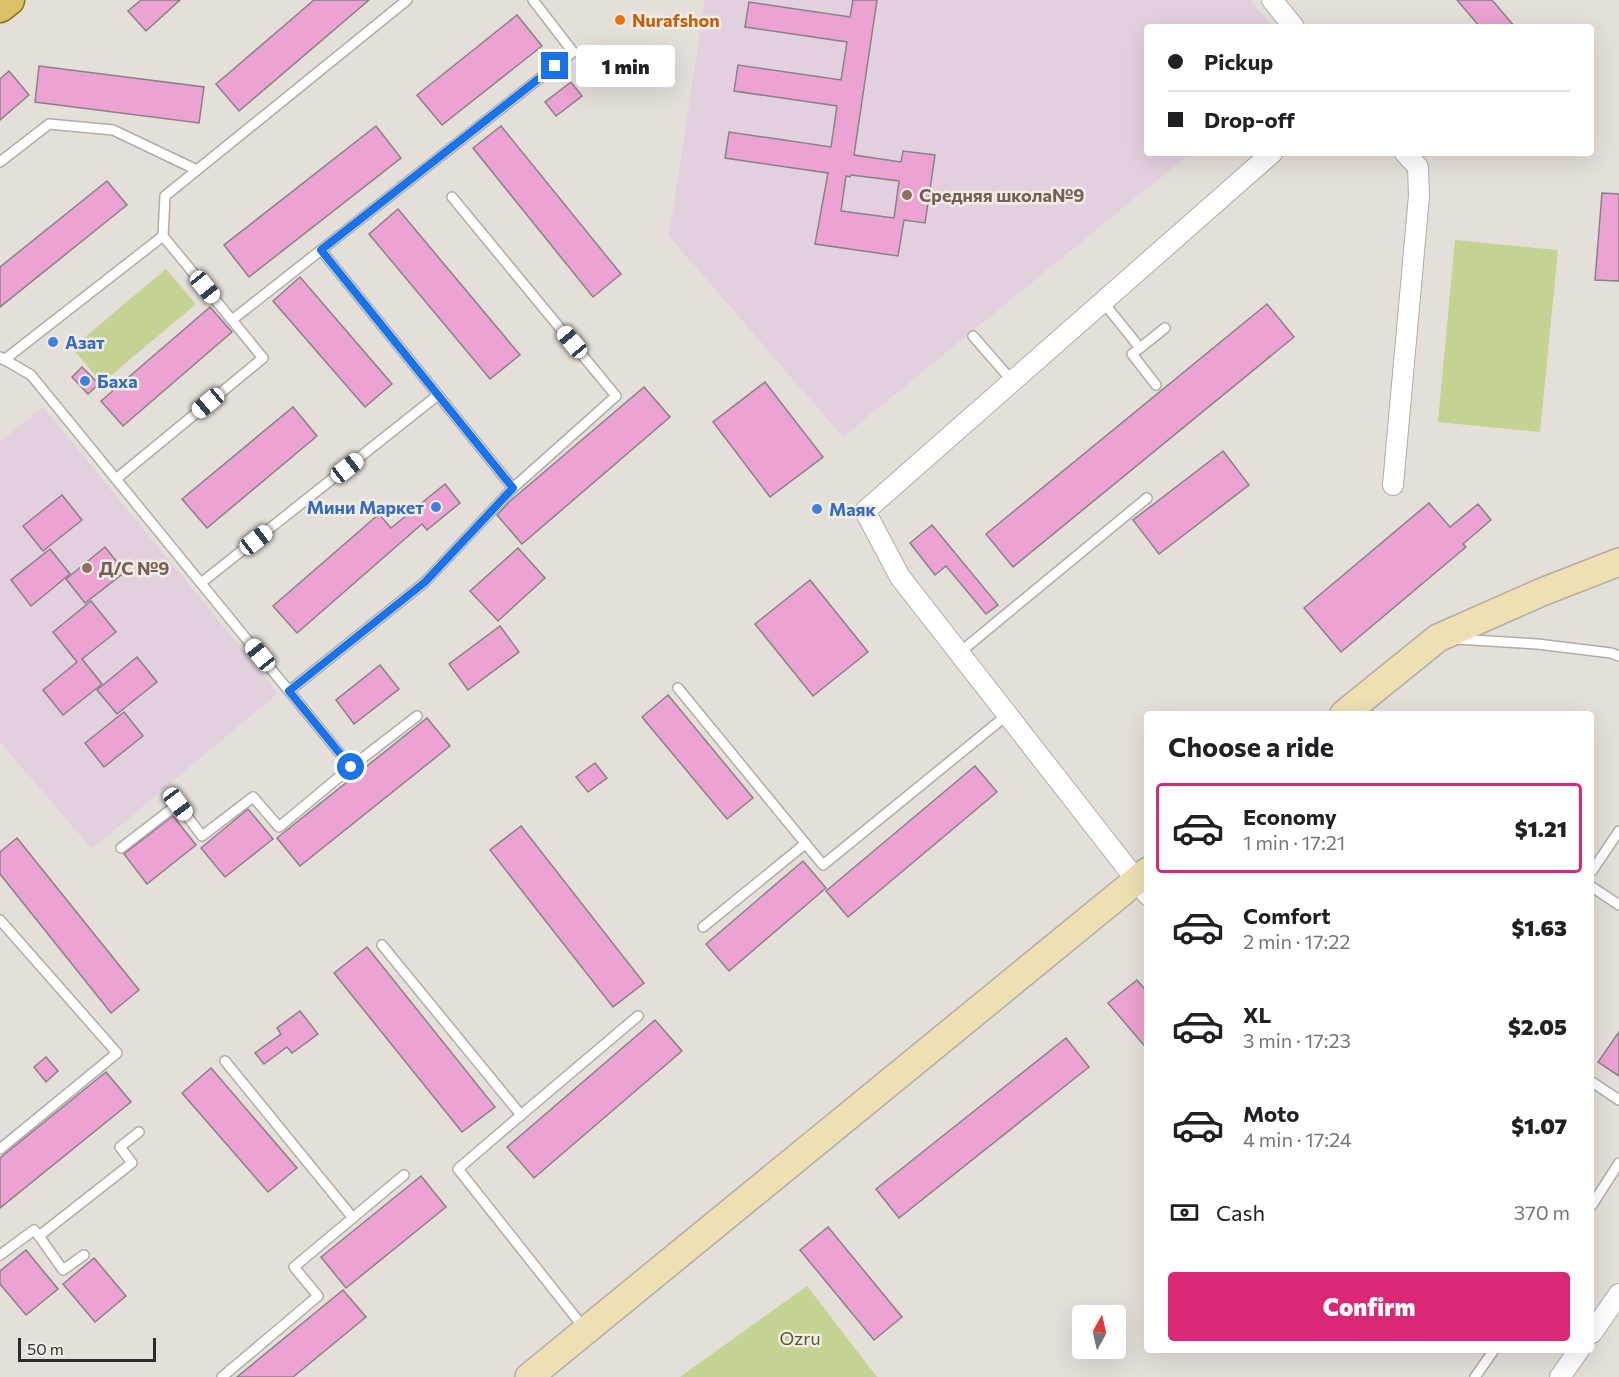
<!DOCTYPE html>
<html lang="en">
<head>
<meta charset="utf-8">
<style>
	body { margin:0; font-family:Commissioner,sans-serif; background:#f6f6f6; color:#202124; height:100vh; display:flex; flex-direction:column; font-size:22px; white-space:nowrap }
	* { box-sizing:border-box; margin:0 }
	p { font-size:20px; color:#757577 }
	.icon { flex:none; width:33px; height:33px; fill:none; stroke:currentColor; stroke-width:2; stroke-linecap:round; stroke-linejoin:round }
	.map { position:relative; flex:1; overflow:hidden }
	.sheet { position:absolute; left:1144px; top:711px; width:450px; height:642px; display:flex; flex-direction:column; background:#fff; border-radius:6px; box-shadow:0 6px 24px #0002 }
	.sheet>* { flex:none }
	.hud { position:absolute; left:1144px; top:24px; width:450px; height:132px; border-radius:6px; box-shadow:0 6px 24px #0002; display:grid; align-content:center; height:132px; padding:0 24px; background:#fff }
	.needle { width:39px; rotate:8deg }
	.controls { position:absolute; left:1072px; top:1305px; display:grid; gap:12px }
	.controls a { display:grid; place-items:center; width:54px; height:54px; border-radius:6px; background:#fff; box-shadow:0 6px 24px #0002; font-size:30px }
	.scale { position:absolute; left:18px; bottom:15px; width:138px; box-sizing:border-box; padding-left:6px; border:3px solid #2e2c2a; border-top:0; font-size:16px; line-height:21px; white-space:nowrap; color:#2e2c2a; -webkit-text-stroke:4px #f1ece6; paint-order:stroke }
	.end { position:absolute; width:27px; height:27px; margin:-14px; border:8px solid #1a73e8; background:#fff; box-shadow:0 0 0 3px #fff }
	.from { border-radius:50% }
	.bubble { position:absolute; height:42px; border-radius:6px; background:#fff; box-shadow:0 6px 24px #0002; font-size:20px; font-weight:800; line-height:42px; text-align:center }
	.car { position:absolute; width:18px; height:36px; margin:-18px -9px; border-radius:8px; box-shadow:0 0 4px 2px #0007; background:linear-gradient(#fff 24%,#345 0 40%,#fff 0 76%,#345 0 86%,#fff 0) }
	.hud b { display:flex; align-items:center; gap:21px; height:57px; font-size:22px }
	.hud b+b { border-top:2px solid #e0e0e0 }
	.hud i { width:15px; height:15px; background:#202124 }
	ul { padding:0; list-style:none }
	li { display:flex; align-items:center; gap:18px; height:90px; margin:0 12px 9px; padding:0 12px; border:3px solid transparent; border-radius:6px }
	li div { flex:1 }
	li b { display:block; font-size:22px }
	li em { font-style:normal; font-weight:800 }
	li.active { border-color:#db2777 }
	li>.icon { width:54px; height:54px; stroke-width:1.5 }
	h2 { padding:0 24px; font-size:27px; line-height:72px }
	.pay { display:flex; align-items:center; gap:15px; height:66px; padding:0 24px; font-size:22px }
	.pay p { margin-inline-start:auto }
	.primary-button { display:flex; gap:12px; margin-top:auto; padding:12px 24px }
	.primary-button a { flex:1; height:69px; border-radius:6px; background:#db2777; color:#fff; font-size:24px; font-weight:800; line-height:69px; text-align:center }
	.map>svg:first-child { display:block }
	.education { fill:#e3d0df }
	.green { fill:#c4d292 }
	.building { fill:#eca2d2; stroke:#888286; stroke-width:1.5; fill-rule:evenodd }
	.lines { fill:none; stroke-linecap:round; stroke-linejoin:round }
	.lane-casing { stroke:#b1aca6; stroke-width:12 }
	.street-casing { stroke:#b1aca6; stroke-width:22 }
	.secondary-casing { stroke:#b1aca6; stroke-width:30 }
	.primary-casing { stroke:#917211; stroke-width:33 }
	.lane { stroke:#fff; stroke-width:9 }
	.street { stroke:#fff; stroke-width:20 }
	.secondary { stroke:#eee0b3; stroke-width:27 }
	.primary { stroke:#ddc168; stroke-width:30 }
	.route { stroke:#1a73e8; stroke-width:8 }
	.food-dot { fill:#e8710a; stroke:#f1ece6; stroke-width:2 }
	.education-dot { fill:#8d6e63; stroke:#f1ece6; stroke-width:2 }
	.shop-dot { fill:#3f7fe0; stroke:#f1ece6; stroke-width:2 }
	.labels { text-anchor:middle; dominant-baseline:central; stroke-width:5; stroke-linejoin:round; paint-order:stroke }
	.food-label { font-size:18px; font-weight:bold; fill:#c56008; stroke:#f1ece6; text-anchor:start }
	.education-label { font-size:18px; font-weight:bold; fill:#785e54; stroke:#f1ece6; text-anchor:start }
	.shop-label { font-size:18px; font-weight:bold; fill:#366cbe; stroke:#f1ece6; text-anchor:start }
	.park-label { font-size:18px; fill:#535d23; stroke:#f1ece6 }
</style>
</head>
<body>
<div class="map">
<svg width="1619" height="1377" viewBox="0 0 1619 1377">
	<rect width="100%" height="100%" fill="#e4dfd9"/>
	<g class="education">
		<path d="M 705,0 L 1250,0 L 1274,27 L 1148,27 L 1148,153 L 1190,153 L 843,437 L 669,236 Z"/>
		<path d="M 43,407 L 278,693 L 92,849 L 0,742 L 0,442 Z"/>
	</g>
	<g class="green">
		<path d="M 1455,240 L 1558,250 L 1540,432 L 1438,422 Z"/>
		<path d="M 166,269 L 196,304 L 102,383 L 72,348 Z"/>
		<path d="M 807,1286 L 877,1377 L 680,1377 Z"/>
	</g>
	<g class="building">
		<path d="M 141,0 L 180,0 L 146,31 L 128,11 Z"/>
		<path d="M 314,0 L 369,0 L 239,111 L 216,84 Z"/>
		<path d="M 853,0 L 877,0 L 854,155 L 901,162 L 903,151 L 935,155 L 925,223 L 904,220 L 898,256 L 815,244 L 828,173 L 725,158 L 729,132 L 831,147 L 837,106 L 734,91 L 738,65 L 841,80 L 847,42 L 745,27 L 749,2 L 850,17 ZM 851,175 L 899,181 L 894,218 L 841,211 L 846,176 L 850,177 Z"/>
		<path d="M 1457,0 L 1492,0 L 1515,27 L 1480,27 Z"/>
		<path d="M 517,15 L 542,46 L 442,125 L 417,95 Z"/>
		<path d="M 39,66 L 204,87 L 199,123 L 35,102 Z"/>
		<path d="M 9,71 L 29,95 L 0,120 L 0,79 Z"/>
		<path d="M 571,82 L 582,96 L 556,116 L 545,102 Z"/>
		<path d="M 376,126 L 401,158 L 249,277 L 224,245 Z"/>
		<path d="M 501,126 L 621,274 L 593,297 L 473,148 Z"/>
		<path d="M 107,181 L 127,205 L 0,307 L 0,267 Z"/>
		<path d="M 1602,193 L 1619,194 L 1619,281 L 1595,280 Z"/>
		<path d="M 398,209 L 520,355 L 490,379 L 369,234 Z"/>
		<path d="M 300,277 L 392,384 L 365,407 L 273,301 Z"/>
		<path d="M 1267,304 L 1294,337 L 1013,567 L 986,534 Z"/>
		<path d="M 210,307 L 232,332 L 123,426 L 101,401 Z"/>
		<path d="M 82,367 L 99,384 L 88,394 L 72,377 Z"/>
		<path d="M 765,382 L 823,457 L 770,497 L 713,422 Z"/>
		<path d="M 644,387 L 670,417 L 522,544 L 497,515 L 509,502 Z"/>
		<path d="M 293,407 L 317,436 L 207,528 L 182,499 Z"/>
		<path d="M 1223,451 L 1249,485 L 1159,554 L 1133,520 Z"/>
		<path d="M 445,484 L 460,503 L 427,530 L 422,524 L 297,633 L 273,606 L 379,514 L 391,528 Z"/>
		<path d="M 62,495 L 82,520 L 43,551 L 23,526 Z"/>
		<path d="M 1429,503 L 1450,527 L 1478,504 L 1491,520 L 1463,544 L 1466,547 L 1341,652 L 1304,608 Z"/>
		<path d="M 932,525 L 998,605 L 986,614 L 946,566 L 935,575 L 910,543 Z"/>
		<path d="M 105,547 L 125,572 L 85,603 L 66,579 Z"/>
		<path d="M 518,548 L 545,578 L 498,621 L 470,591 Z"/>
		<path d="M 50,549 L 70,574 L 31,606 L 11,580 Z"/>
		<path d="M 810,580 L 868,652 L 813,696 L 755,624 Z"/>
		<path d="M 91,601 L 116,632 L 82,659 L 102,684 L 63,715 L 43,690 L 77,662 L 53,632 Z"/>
		<path d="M 500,626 L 519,652 L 468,690 L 449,664 Z"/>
		<path d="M 137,657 L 157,682 L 117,714 L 97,690 Z"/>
		<path d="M 380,665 L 399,689 L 354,724 L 336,700 Z"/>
		<path d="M 668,695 L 753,798 L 727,819 L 642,717 Z"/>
		<path d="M 124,712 L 143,736 L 104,767 L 85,743 Z"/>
		<path d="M 427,718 L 450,746 L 300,866 L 277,838 Z"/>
		<path d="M 595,763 L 607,778 L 588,792 L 576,777 Z"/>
		<path d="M 975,766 L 997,792 L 848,917 L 826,891 Z"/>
		<path d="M 248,809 L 273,839 L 225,877 L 201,848 Z"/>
		<path d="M 173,816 L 196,845 L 147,884 L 124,854 Z"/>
		<path d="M 521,826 L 644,983 L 613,1007 L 490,850 Z"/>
		<path d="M 17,838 L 139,990 L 111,1013 L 0,874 L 0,852 Z"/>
		<path d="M 803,861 L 826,888 L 729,971 L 706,944 Z"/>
		<path d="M 367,947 L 495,1107 L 462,1132 L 334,973 Z"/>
		<path d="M 1137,980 L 1148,993 L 1148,1050 L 1108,1003 Z"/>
		<path d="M 300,1011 L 318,1034 L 292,1053 L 287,1047 L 264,1064 L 255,1053 L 281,1034 L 277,1028 Z"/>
		<path d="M 655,1020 L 682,1051 L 534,1178 L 507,1147 Z"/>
		<path d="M 1619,1032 L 1619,1076 L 1598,1062 Z"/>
		<path d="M 1066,1038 L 1089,1067 L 899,1218 L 876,1189 Z"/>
		<path d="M 46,1057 L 58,1071 L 46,1082 L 34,1067 Z"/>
		<path d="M 211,1068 L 297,1168 L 268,1192 L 182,1093 Z"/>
		<path d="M 106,1072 L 131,1102 L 0,1208 L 0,1158 Z"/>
		<path d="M 421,1176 L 446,1207 L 346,1288 L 321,1257 Z"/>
		<path d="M 828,1227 L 902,1317 L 874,1340 L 800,1250 Z"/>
		<path d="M 26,1250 L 58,1289 L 26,1315 L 0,1284 L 0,1271 Z"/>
		<path d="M 94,1258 L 126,1296 L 95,1322 L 63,1284 Z"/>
		<path d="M 343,1290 L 366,1317 L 293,1377 L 237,1377 Z"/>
	</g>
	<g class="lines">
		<defs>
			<g id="lane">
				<path d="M 0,162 L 49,124 L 113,130 L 197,170"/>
				<path d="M 163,236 L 165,196 L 407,0"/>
				<path d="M 321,250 L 513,488"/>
				<path d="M 1103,302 L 1140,348 L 1165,328"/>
				<path d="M 232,320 L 573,52 L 533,0"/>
				<path d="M 973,336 L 1013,382"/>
				<path d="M 1140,348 L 1132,354 L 1156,385"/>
				<path d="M 0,357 L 31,375 L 351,767 L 417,716"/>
				<path d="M 4,360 L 163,236 L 263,358 L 116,479"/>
				<path d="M 201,583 L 438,395"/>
				<path d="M 1456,639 L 1537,644 L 1611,653 L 1619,656"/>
				<path d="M 959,653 L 1147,498"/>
				<path d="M 678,688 L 823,865 L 1007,715"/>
				<path d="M 289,691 L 425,582 L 513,488 L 616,396 L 452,197"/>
				<path d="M 121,848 L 178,804 L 202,836 L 253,797 L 279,827 L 351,767"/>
				<path d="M 1592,871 L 1619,831"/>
				<path d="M 1592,887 L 1619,905"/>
				<path d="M 0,920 L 117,1053 L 0,1149"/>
				<path d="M 703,927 L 805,844"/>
				<path d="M 382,945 L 521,1115 L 638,1016"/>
				<path d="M 225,1061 L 353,1218"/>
				<path d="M 1592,1082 L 1619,1100"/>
				<path d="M 521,1115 L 458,1169 L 584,1328"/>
				<path d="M 1592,1205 L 1619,1163"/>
				<path d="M 0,1255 L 34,1230 L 39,1236"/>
				<path d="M 84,1255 L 63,1270 L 39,1236 L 132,1163 L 120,1147 L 139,1132"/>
				<path d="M 222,1377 L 318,1296 L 294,1267 L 404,1175"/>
				<path d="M 1475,1377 L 1494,1350"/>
			</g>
			<g id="street">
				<path d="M 1272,0 L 1294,27"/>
				<path d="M 1393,485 L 1419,196 L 1418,167 L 1405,153"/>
				<path d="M 1148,895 L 900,577 L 865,511 L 1272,153"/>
				<path d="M 1592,1333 L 1619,1294"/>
				<path d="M 1560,1377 L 1579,1350"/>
			</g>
			<g id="secondary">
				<path d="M 1344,714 L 1438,638 L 1542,592 L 1619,562"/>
				<path d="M 529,1377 L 1148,871"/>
			</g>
			<path id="primary" d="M 0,7 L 9,0"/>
		</defs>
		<use href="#lane" class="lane-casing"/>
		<use href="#street" class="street-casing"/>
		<use href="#secondary" class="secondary-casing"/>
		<use href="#primary" class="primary-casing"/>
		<use href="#lane" class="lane"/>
		<use href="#street" class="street"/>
		<use href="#secondary" class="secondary"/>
		<use href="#primary" class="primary"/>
	</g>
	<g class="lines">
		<path class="route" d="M 351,767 L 289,691 L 425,582 L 513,488 L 321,250 L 555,66"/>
	</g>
	<circle class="food-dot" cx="620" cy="20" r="6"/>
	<g class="education-dot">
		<circle cx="907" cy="195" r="6"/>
		<circle cx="87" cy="568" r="6"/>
	</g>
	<g class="shop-dot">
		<circle cx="53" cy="342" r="6"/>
		<circle cx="85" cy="381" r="6"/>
		<circle cx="436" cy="507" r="6"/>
		<circle cx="817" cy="509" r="6"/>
	</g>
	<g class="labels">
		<g class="food-label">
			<text x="632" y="20">Nurafshon</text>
		</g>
		<g class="education-label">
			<text x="919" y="195">Средняя школа№9</text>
			<text x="99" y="568">Д/С №9</text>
		</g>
		<g class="shop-label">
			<text x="65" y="342">Азат</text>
			<text x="97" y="381">Баха</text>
			<text x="424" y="507" text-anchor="end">Мини Маркет</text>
			<text x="829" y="509">Маяк</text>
		</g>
		<g class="park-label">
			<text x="800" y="1338">Ozru</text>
		</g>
	</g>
</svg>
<div class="controls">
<a><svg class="needle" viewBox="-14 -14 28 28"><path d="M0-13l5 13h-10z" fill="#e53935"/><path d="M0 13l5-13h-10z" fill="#757577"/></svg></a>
</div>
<div class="scale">50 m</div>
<i class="end from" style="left:351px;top:767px"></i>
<i class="end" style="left:555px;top:66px"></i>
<div class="bubble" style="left:576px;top:45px;width:99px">1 min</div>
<i class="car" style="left:205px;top:287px;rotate:141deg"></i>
<i class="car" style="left:572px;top:342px;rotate:320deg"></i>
<i class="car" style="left:208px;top:403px;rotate:230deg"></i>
<i class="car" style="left:347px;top:468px;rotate:52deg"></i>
<i class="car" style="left:256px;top:540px;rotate:52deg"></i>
<i class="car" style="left:260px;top:655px;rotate:321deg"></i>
<i class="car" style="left:178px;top:804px;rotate:143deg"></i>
<div class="hud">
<b><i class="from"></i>Pickup</b>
<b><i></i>Drop-off</b>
</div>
<section class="sheet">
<h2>Choose a ride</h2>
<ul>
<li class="active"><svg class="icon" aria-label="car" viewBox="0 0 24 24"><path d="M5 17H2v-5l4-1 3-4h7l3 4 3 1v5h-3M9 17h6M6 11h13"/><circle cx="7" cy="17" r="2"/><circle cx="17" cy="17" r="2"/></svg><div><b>Economy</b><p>1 min · 17:21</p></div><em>$1.21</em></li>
<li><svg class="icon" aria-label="car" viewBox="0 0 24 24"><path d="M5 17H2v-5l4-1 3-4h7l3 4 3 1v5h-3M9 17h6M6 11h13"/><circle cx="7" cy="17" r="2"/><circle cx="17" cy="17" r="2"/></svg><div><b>Comfort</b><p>2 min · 17:22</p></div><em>$1.63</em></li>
<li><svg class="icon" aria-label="car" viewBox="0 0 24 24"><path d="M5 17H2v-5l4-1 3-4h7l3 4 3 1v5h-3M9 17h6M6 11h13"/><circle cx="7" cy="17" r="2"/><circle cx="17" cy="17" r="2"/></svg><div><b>XL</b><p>3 min · 17:23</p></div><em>$2.05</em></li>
<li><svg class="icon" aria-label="car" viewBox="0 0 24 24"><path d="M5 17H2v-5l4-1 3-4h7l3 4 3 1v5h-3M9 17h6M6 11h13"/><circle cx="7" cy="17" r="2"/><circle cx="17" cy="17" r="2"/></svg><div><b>Moto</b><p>4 min · 17:24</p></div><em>$1.07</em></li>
</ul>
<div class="pay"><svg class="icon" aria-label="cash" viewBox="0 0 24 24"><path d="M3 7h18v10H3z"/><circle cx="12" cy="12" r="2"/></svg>Cash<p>370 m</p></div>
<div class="primary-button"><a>Confirm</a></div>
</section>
</div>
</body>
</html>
